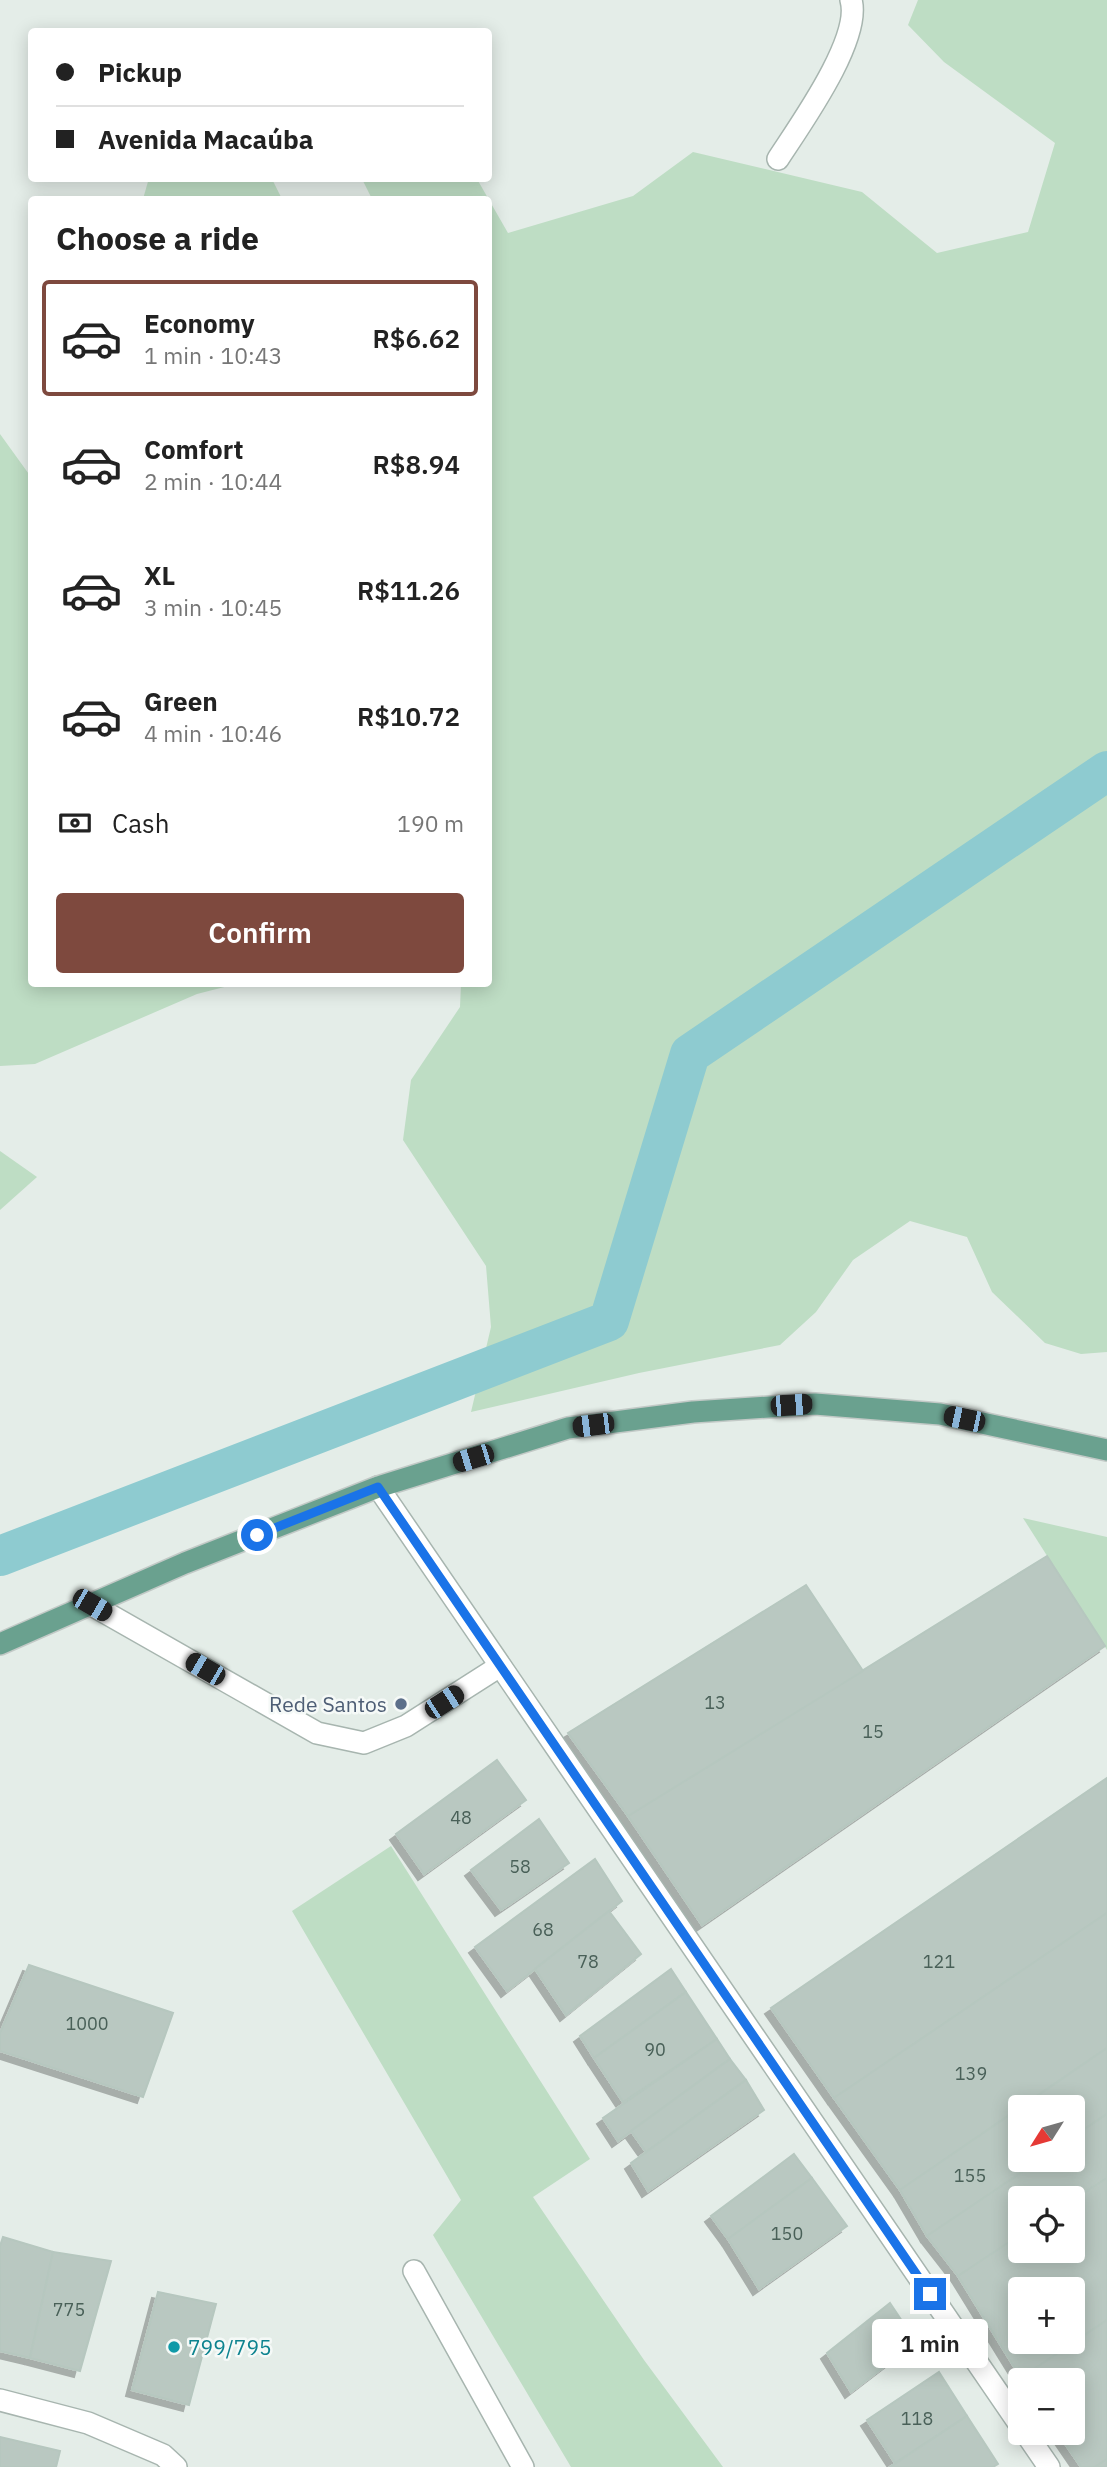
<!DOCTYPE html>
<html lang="en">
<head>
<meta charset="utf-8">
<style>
	body { margin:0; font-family:"IBM Plex Sans",sans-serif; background:#f6f6f6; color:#222; height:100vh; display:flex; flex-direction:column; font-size:26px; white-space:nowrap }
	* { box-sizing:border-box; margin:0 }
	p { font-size:23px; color:#767676 }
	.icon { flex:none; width:38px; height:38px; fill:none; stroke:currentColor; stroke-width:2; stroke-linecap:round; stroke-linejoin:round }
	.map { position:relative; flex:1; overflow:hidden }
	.details { position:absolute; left:28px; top:196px; width:464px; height:791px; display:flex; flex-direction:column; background:#fff; border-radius:7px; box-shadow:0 4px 18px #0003 }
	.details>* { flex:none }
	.top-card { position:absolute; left:28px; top:28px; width:464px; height:154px; border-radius:7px; box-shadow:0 4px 18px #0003; display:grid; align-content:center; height:154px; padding:0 28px; background:#fff }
	.needle { width:46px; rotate:233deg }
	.controls { position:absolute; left:1008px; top:2095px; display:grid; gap:14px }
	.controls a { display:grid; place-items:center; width:77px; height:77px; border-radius:7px; background:#fff; box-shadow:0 4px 18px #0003; font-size:35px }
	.end { position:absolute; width:32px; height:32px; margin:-16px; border:9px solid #1a73e8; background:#fff; box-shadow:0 0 0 4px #fff }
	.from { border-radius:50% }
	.bubble { position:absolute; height:49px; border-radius:7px; background:#fff; box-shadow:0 4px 18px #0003; font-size:23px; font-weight:600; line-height:49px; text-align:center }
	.car { position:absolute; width:21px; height:42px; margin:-21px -10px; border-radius:9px; box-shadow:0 0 5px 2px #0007; background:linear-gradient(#222 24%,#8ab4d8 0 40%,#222 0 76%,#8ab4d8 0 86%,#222 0) }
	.top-card b { display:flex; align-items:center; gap:24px; height:66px; font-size:26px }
	.top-card b+b { border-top:2px solid #e0e0e0 }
	.top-card i { width:18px; height:18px; background:#222 }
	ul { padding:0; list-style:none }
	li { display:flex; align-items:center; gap:21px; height:116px; margin:0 14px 10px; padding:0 14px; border:4px solid transparent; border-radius:7px }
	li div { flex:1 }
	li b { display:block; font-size:26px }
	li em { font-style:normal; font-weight:600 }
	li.on { border-color:#7e493e }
	li>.icon { width:63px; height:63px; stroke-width:1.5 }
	h2 { padding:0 28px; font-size:32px; line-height:84px }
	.pay { display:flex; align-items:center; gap:18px; height:77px; padding:0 28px; font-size:26px }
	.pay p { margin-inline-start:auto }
	.primary-button { display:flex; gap:14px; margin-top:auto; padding:14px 28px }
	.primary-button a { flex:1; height:80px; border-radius:7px; background:#7e493e; color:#fff; font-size:28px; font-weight:600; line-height:80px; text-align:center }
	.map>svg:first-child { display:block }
	.green { fill:#beddc4 }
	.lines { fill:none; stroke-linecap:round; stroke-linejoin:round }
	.canal { stroke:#8ecbd0; stroke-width:40 }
	.building { fill:#b9c8c1; stroke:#b6c7bf; stroke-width:2; fill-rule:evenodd; filter:url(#shadow) }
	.minor-casing { stroke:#a7b5af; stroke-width:24 }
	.major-casing { stroke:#c2c9c6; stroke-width:24 }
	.minor { stroke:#fff; stroke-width:21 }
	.major { stroke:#6aa18f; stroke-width:21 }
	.route { stroke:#1a73e8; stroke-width:9 }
	.service-dot { fill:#5c6f8a; stroke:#f5f9f7; stroke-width:2.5 }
	.culture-dot { fill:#0f9aa8; stroke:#f5f9f7; stroke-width:2.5 }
	.labels { text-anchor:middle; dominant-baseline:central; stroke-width:5; stroke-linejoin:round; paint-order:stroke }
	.number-label { font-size:18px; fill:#496058 }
	.service-label { font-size:21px; fill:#4e5e75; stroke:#f5f9f7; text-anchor:end }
	.culture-label { font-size:21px; fill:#0d838f; stroke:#f5f9f7; text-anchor:start }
</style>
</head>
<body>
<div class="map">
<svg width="1107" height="2467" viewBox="0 0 1107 2467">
	<defs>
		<filter id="shadow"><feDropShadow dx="-6" dy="6" stdDeviation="0" flood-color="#0004"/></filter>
	</defs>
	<rect width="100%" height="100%" fill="#e4ede8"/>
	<g class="green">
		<path d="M 918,0 L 1107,0 L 1107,1352 L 1081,1354 L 1045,1343 L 992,1292 L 967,1237 L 910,1221 L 853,1260 L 816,1312 L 780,1345 L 639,1373 L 471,1412 L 491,1327 L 486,1266 L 403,1140 L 411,1080 L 460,1007 L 461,984 L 488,984 L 488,200 L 372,199 L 362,179 L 477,179 L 508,233 L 633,196 L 693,152 L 862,192 L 937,253 L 1028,232 L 1055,143 L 944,62 L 908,25 Z"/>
		<path d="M 149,178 L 272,179 L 282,199 L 143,199 Z"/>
		<path d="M 0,434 L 31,477 L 32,984 L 236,984 L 197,994 L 35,1064 L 0,1066 Z"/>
		<path d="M 0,1151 L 37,1177 L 0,1210 Z"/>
		<path d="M 1023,1518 L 1107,1537 L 1107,1650 Z"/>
		<path d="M 391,1846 L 590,2159 L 533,2197 L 644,2360 L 723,2467 L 571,2467 L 433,2235 L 461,2200 L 292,1911 Z"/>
	</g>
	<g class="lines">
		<path class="canal" d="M 0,1556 L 609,1321 L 690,1054 L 1107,771"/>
	</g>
	<g class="building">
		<path d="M 1047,1556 L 1105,1646 L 702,1925 L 628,1816 Z"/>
		<path d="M 806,1585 L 863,1671 L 628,1816 L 568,1733 Z"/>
		<path d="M 497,1760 L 526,1800 L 424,1874 L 396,1834 Z"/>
		<path d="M 1107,1778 L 1107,1913 L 834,2098 L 771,2008 Z"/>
		<path d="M 539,1819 L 569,1863 L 501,1910 L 471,1870 Z"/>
		<path d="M 595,1859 L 622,1901 L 507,1991 L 475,1947 Z"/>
		<path d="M 609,1911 L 641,1954 L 566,2015 L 535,1969 Z"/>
		<path d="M 1107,1913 L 1107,2048 L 900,2190 L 834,2098 Z"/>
		<path d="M 29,1965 L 173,2013 L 143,2097 L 0,2051 L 0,2033 Z"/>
		<path d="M 671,1969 L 686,1992 L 594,2058 L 580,2036 Z"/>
		<path d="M 686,1992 L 717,2039 L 623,2102 L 594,2058 Z"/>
		<path d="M 717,2039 L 730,2059 L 618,2141 L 603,2118 Z"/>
		<path d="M 1107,2048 L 1107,2114 L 1073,2137 L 1073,2107 L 1021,2107 Z"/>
		<path d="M 730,2059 L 746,2080 L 646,2152 L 631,2131 Z"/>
		<path d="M 746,2080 L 764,2110 L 648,2191 L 631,2163 Z"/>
		<path d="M 1020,2108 L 1020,2160 L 1040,2160 L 927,2236 L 900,2190 Z"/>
		<path d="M 1107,2114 L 1107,2178 L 1073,2200 L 1073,2198 L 1020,2198 L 1020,2235 L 958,2276 L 927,2236 L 1040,2160 L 1073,2160 L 1073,2137 Z"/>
		<path d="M 794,2154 L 812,2178 L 728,2239 L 711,2216 Z"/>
		<path d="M 812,2178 L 847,2226 L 759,2289 L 728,2239 Z"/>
		<path d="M 1107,2178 L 1107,2320 L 1021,2378 L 958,2276 L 1020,2235 L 1020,2250 L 1073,2250 L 1073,2200 ZM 1020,2289 L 1073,2289 L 1073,2342 L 1020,2342 Z"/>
		<path d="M 3,2237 L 53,2252 L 30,2358 L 0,2351 L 0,2246 Z"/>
		<path d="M 53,2252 L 111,2261 L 80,2371 L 30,2358 Z"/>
		<path d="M 158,2292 L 216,2304 L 189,2405 L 132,2390 Z"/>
		<path d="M 890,2303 L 916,2342 L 851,2392 L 827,2353 Z"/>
		<path d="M 1107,2320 L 1107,2459 L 1095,2467 L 1081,2467 L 1057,2432 L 1073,2432 L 1073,2380 L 1022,2380 L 1021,2378 Z"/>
		<path d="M 939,2372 L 967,2416 L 895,2463 L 867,2420 Z"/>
		<path d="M 967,2416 L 998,2464 L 993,2467 L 890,2467 Z"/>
		<path d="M 0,2437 L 60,2451 L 56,2467 L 0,2467 Z"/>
		<path d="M 1107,2459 L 1107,2467 L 1095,2467 Z"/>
	</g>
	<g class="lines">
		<defs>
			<g id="minor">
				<path d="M 778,159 C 800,125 862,39 851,0"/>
				<path d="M 378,1487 L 1020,2425"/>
				<path d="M 92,1605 L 317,1733 L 364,1743 L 406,1726 L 500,1666"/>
				<path d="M 414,2271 L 523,2467"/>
				<path d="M 0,2400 L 88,2423 L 163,2455 L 176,2467"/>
				<path d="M 1025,2432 L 1049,2467"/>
			</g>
			<path id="major" d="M 0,1644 L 185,1563 L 378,1487 L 568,1428 L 693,1412 L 815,1404 L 940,1414 L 1107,1450"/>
		</defs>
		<use href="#minor" class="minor-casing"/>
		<use href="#major" class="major-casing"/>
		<use href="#minor" class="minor"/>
		<use href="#major" class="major"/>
	</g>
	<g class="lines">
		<path class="route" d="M 257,1535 L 378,1487 L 930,2294"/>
	</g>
	<circle class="service-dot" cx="401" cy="1704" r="7"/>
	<circle class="culture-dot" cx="174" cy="2347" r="7"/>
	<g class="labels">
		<g class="number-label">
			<text x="715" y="1702">13</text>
			<text x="873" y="1731">15</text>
			<text x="461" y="1817">48</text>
			<text x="520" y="1866">58</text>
			<text x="543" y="1929">68</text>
			<text x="588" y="1961">78</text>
			<text x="939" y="1961">121</text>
			<text x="87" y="2023">1000</text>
			<text x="655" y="2049">90</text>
			<text x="971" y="2073">139</text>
			<text x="970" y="2175">155</text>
			<text x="787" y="2233">150</text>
			<text x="69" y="2309">775</text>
			<text x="917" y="2418">118</text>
		</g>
		<g class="service-label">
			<text x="387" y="1704">Rede Santos</text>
		</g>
		<g class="culture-label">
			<text x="188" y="2347">799/795</text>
		</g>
	</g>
</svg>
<div class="controls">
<a><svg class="needle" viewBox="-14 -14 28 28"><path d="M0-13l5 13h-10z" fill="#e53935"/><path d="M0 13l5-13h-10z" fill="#767676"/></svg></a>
<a><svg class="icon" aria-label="locate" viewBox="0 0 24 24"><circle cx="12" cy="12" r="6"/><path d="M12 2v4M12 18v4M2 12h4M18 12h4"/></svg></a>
<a>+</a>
<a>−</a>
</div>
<i class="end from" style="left:257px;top:1535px"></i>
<i class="end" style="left:930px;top:2294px"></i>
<div class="bubble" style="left:872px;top:2319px;width:116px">1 min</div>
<i class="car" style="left:791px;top:1405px;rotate:86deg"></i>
<i class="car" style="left:964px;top:1419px;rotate:282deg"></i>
<i class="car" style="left:593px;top:1425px;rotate:263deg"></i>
<i class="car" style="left:473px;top:1458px;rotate:253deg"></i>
<i class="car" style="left:92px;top:1605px;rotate:120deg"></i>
<i class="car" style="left:205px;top:1669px;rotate:300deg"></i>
<i class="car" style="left:444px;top:1702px;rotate:57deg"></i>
<div class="top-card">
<b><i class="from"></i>Pickup</b>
<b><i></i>Avenida Macaúba</b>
</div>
<section class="details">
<h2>Choose a ride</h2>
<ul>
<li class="on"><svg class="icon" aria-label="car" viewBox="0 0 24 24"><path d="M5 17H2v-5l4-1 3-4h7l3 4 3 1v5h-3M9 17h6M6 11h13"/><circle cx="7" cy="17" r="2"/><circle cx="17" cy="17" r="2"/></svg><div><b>Economy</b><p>1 min · 10:43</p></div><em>R$6.62</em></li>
<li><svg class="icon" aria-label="car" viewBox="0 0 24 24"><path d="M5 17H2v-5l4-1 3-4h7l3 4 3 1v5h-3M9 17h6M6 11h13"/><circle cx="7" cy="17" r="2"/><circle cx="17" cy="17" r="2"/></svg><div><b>Comfort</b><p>2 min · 10:44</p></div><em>R$8.94</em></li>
<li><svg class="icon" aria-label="car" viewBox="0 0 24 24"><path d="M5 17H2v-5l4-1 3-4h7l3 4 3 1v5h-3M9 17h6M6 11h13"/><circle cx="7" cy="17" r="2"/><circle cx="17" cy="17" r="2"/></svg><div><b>XL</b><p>3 min · 10:45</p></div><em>R$11.26</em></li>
<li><svg class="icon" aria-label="car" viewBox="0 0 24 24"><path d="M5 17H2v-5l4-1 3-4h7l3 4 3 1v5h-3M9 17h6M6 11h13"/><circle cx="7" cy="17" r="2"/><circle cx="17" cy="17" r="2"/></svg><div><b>Green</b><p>4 min · 10:46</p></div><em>R$10.72</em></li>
</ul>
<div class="pay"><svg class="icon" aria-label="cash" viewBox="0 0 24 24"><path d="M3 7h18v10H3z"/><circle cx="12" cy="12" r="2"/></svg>Cash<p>190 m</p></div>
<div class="primary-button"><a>Confirm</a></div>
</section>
</div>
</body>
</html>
